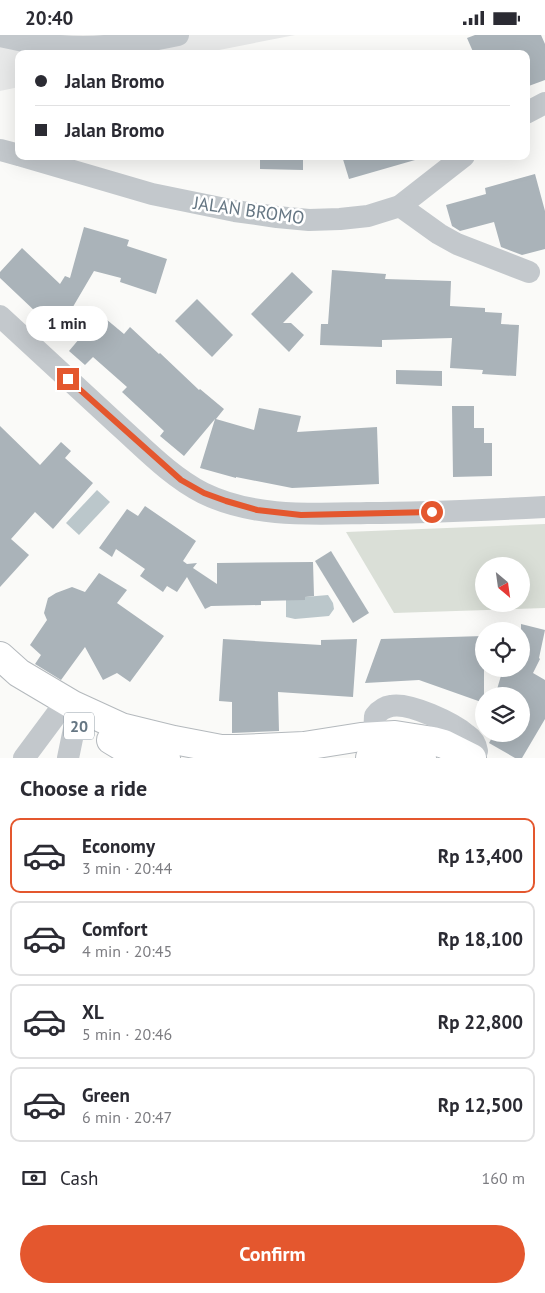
<!DOCTYPE html>
<html lang="en">
<head>
<meta charset="utf-8">
<style>
	body { margin:0; font-family:"PT Sans",sans-serif; background:#f2f2f3; color:#2b2b33; height:100vh; display:flex; flex-direction:column; font-size:19px; white-space:nowrap }
	* { box-sizing:border-box; margin:0 }
	p { font-size:16px; color:#7c7c81 }
	.icon { flex:none; width:28px; height:28px; fill:none; stroke:currentColor; stroke-width:2; stroke-linecap:round; stroke-linejoin:round }
	.map { position:relative; height:723px; overflow:hidden }
	.drawer { display:flex; flex-direction:column; background:#fff; flex:1 }
	.drawer>* { flex:none }
	.guide { position:absolute; left:15px; top:15px; width:515px; height:110px; border-radius:10px; box-shadow:0 5px 20px #0002; display:grid; align-content:center; height:110px; padding:0 20px; background:#fff }
	.needle { width:32px; rotate:151deg }
	.buttons { position:absolute; left:475px; top:522px; display:grid; gap:10px }
	.buttons a { display:grid; place-items:center; width:55px; height:55px; border-radius:50%; background:#fff; box-shadow:0 5px 20px #0002; font-size:25px }
	.end { position:absolute; width:22px; height:22px; margin:-11px; border:6px solid #e4572e; background:#fff; box-shadow:0 0 0 2px #fff }
	.from { border-radius:50% }
	.bubble { position:absolute; height:35px; border-radius:18px; background:#fff; box-shadow:0 5px 20px #0002; font-size:16px; font-weight:600; line-height:35px; text-align:center }
	.guide b { display:flex; align-items:center; gap:18px; height:48px; font-size:19px }
	.guide b+b { border-top:1px solid #e1e1e2 }
	.guide i { width:12px; height:12px; background:#2b2b33 }
	ul { padding:0; list-style:none }
	li { display:flex; align-items:center; gap:15px; height:75px; margin:0 10px 8px; padding:0 10px; border:2px solid #e1e1e2; border-radius:10px }
	li div { flex:1 }
	li b { display:block; font-size:19px }
	li em { font-style:normal; font-weight:600 }
	li.current { border-color:#e4572e }
	li>.icon { width:45px; height:45px; stroke-width:1.5 }
	h2 { padding:0 20px; font-size:22px; line-height:60px }
	.pay { display:flex; align-items:center; gap:12px; height:55px; padding:0 20px; font-size:19px }
	.pay p { margin-inline-start:auto }
	.primary-button { display:flex; gap:10px; margin-top:auto; padding:10px 20px }
	.primary-button a { flex:1; height:58px; border-radius:30px; background:#e4572e; color:#fff; font-size:20px; font-weight:600; line-height:58px; text-align:center }
	.status { display:flex; justify-content:space-between; align-items:center; height:35px; padding:0 25px; background:#fff; direction:ltr }
	.status svg { height:14px; fill:currentColor }
	.map>svg:first-child { display:block }
	.built { fill:#e8e9e9 }
	.green { fill:#dadfd7; fill-rule:evenodd }
	.water { fill:#bbc7cb }
	.building { fill:#aab3b9 }
	.lines { fill:none; stroke-linecap:round; stroke-linejoin:round }
	.highway-casing { stroke:#b4b9bd; stroke-width:30 }
	.minor { stroke:#c3c8cc; stroke-width:22 }
	.highway { stroke:#fff; stroke-width:28 }
	.route { stroke:#e4572e; stroke-width:6 }
	.labels { text-anchor:middle; dominant-baseline:central; stroke-width:5; stroke-linejoin:round; paint-order:stroke }
	.shield { fill:#fff; stroke:#939fa8; stroke-width:1 }
	.shield-label { font-size:16px; font-weight:bold; fill:#657683 }
	.street-label { font-size:18px; fill:#657683; stroke:#fff }
</style>
</head>
<body>
<div class="status"><b>20:40</b><svg viewBox="0 0 49 12"><path d="M0 12V9h3v3zM5 12V6h3v6zM10 12V3h3v9zM15 12V0h3v12zM26 1h20v11H26zM47 4h2v5h-2z"/></svg></div>
<div class="map">
<svg width="545" height="723" viewBox="0 0 545 723">
	<rect width="100%" height="100%" fill="#fafaf8"/>
	<path class="built" d="M 0,0 L 295,0 L 199,19 L 19,19 L 19,52 L 0,56 Z"/>
	<path class="green" d="M 545,489 L 545,573 L 394,578 L 346,497 ZM 484,531 L 521,531 L 521,569 L 484,569 Z"/>
	<g class="water">
		<path d="M 97,455 L 110,467 L 79,500 L 66,488 Z"/>
		<path d="M 328,560 L 333,568 L 334,574 L 329,581 L 295,584 L 286,582 L 286,565 L 305,565 L 305,562 Z"/>
	</g>
	<g class="building">
		<path d="M 475,0 L 541,0 L 545,9 L 545,45 L 526,52 L 526,19 L 474,19 L 467,3 Z"/>
		<path d="M 260,121 L 303,121 L 303,135 L 260,134 Z"/>
		<path d="M 342,121 L 414,121 L 415,125 L 349,144 Z"/>
		<path d="M 535,139 L 545,176 L 545,214 L 522,220 L 501,212 L 494,187 L 460,196 L 452,191 L 446,170 L 486,159 L 485,153 Z"/>
		<path d="M 84,192 L 129,205 L 127,211 L 167,224 L 156,259 L 120,247 L 121,243 L 94,236 L 57,299 L 36,279 L 37,278 L 0,243 L 0,237 L 22,213 L 60,249 L 65,241 L 70,243 Z"/>
		<path d="M 332,235 L 386,239 L 385,244 L 451,246 L 450,271 L 485,273 L 485,277 L 502,278 L 501,289 L 519,290 L 516,341 L 482,339 L 483,335 L 450,333 L 452,303 L 382,305 L 382,312 L 320,310 L 321,289 L 328,289 Z"/>
		<path d="M 292,237 L 313,257 L 283,288 L 291,288 L 304,300 L 289,317 L 251,279 Z"/>
		<path d="M 197,264 L 233,300 L 212,322 L 175,286 Z"/>
		<path d="M 100,279 L 124,299 L 130,292 L 159,319 L 160,318 L 199,355 L 200,354 L 224,374 L 216,384 L 254,395 L 259,373 L 301,381 L 297,397 L 377,392 L 379,449 L 292,453 L 236,442 L 236,443 L 200,433 L 215,384 L 184,421 L 160,401 L 164,396 L 122,357 L 127,352 L 93,322 L 85,330 L 69,316 Z"/>
		<path d="M 396,335 L 442,336 L 442,351 L 396,349 Z"/>
		<path d="M 452,371 L 474,371 L 474,393 L 484,393 L 484,408 L 492,408 L 492,441 L 453,442 Z"/>
		<path d="M 0,391 L 40,430 L 61,407 L 71,416 L 65,423 L 93,448 L 53,494 L 35,477 L 11,504 L 29,520 L 0,552 Z"/>
		<path d="M 145,471 L 196,506 L 183,526 L 187,529 L 197,528 L 193,533 L 217,549 L 217,528 L 313,527 L 314,561 L 305,562 L 305,565 L 261,566 L 261,570 L 211,571 L 205,574 L 187,542 L 177,557 L 167,551 L 163,557 L 140,541 L 145,534 L 116,514 L 112,522 L 99,513 L 127,474 L 138,481 Z"/>
		<path d="M 331,516 L 369,578 L 353,588 L 315,526 Z"/>
		<path d="M 99,538 L 127,555 L 117,568 L 164,601 L 130,647 L 117,638 L 103,645 L 85,612 L 61,645 L 35,629 L 41,620 L 30,610 L 47,585 L 44,578 L 48,563 L 56,558 L 72,552 L 85,557 Z"/>
		<path d="M 521,589 L 545,595 L 539,623 L 540,624 L 533,638 L 545,645 L 545,684 L 522,723 L 515,723 L 489,708 L 494,699 L 521,699 L 521,661 L 495,661 L 503,634 L 521,634 Z"/>
		<path d="M 484,601 L 484,668 L 419,645 L 365,648 L 381,604 Z"/>
		<path d="M 223,604 L 321,610 L 321,605 L 357,604 L 353,662 L 278,657 L 279,696 L 232,698 L 232,667 L 219,666 Z"/>
	</g>
	<g class="lines">
		<defs>
			<g id="highway">
				<path d="M 0,621 L 19,638 L 73,670 L 121,692 L 174,705 L 221,714 L 237,714 L 304,711 L 361,702 L 395,700 L 433,706 L 444,709 L 472,723"/>
				<path d="M 111,705 L 121,711 L 166,723"/>
				<path d="M 370,723 L 399,721 L 422,723"/>
			</g>
		</defs>
		<use href="#highway" class="highway-casing"/>
		<g class="minor">
			<path d="M 0,1 C 33,9 71,14 105,11 C 130,10 154,5 178,0"/>
			<path d="M 526,78 L 545,68"/>
			<path d="M 0,115 L 19,120"/>
			<path d="M 22,121 L 152,159 L 235,176 L 277,182 L 309,185 L 340,184 L 368,181 L 400,171 L 464,121"/>
			<path d="M 400,171 L 439,199 L 457,209 L 529,237"/>
			<path d="M 0,281 C 39,317 78,353 117,389 C 144,413 170,441 203,458 C 254,483 312,479 367,478 C 426,478 486,475 545,472"/>
			<path d="M 374,701 L 375,681 C 379,676 384,672 391,671 C 409,667 453,688 467,700 C 473,704 476,710 477,716 L 474,723"/>
			<path d="M 24,723 L 56,680"/>
			<path d="M 68,723 L 75,689"/>
		</g>
		<use href="#highway" class="highway"/>
	</g>
	<g class="lines">
		<path class="route" d="M 68,344 L 181,445 L 204,458 L 226,466 L 257,475 L 301,480 L 432,477"/>
	</g>
	<g class="labels">
		<rect class="shield" x="64" y="677.5" width="30" height="27" rx="4"/>
		<g class="shield-label">
			<text x="79" y="691">20</text>
		</g>
		<g class="street-label">
			<text transform="translate(249 175) rotate(8)">JALAN BROMO</text>
		</g>
	</g>
</svg>
<div class="buttons">
<a><svg class="needle" viewBox="-14 -14 28 28"><path d="M0-13l5 13h-10z" fill="#e53935"/><path d="M0 13l5-13h-10z" fill="#7c7c81"/></svg></a>
<a><svg class="icon" aria-label="locate" viewBox="0 0 24 24"><circle cx="12" cy="12" r="6"/><path d="M12 2v4M12 18v4M2 12h4M18 12h4"/></svg></a>
<a><svg class="icon" aria-label="layers" viewBox="0 0 24 24"><path d="M12 4l9 5-9 5-9-5zM3 14l9 5 9-5"/></svg></a>
</div>
<i class="end from" style="left:432px;top:477px"></i>
<i class="end" style="left:68px;top:344px"></i>
<div class="bubble" style="left:26px;top:271px;width:82px">1 min</div>
<div class="guide">
<b><i class="from"></i>Jalan Bromo</b>
<b><i></i>Jalan Bromo</b>
</div>
</div>
<section class="drawer">
<h2>Choose a ride</h2>
<ul>
<li class="current"><svg class="icon" aria-label="car" viewBox="0 0 24 24"><path d="M5 17H2v-5l4-1 3-4h7l3 4 3 1v5h-3M9 17h6M6 11h13"/><circle cx="7" cy="17" r="2"/><circle cx="17" cy="17" r="2"/></svg><div><b>Economy</b><p>3 min · 20:44</p></div><em>Rp 13,400</em></li>
<li><svg class="icon" aria-label="car" viewBox="0 0 24 24"><path d="M5 17H2v-5l4-1 3-4h7l3 4 3 1v5h-3M9 17h6M6 11h13"/><circle cx="7" cy="17" r="2"/><circle cx="17" cy="17" r="2"/></svg><div><b>Comfort</b><p>4 min · 20:45</p></div><em>Rp 18,100</em></li>
<li><svg class="icon" aria-label="car" viewBox="0 0 24 24"><path d="M5 17H2v-5l4-1 3-4h7l3 4 3 1v5h-3M9 17h6M6 11h13"/><circle cx="7" cy="17" r="2"/><circle cx="17" cy="17" r="2"/></svg><div><b>XL</b><p>5 min · 20:46</p></div><em>Rp 22,800</em></li>
<li><svg class="icon" aria-label="car" viewBox="0 0 24 24"><path d="M5 17H2v-5l4-1 3-4h7l3 4 3 1v5h-3M9 17h6M6 11h13"/><circle cx="7" cy="17" r="2"/><circle cx="17" cy="17" r="2"/></svg><div><b>Green</b><p>6 min · 20:47</p></div><em>Rp 12,500</em></li>
</ul>
<div class="pay"><svg class="icon" aria-label="cash" viewBox="0 0 24 24"><path d="M3 7h18v10H3z"/><circle cx="12" cy="12" r="2"/></svg>Cash<p>160 m</p></div>
<div class="primary-button"><a>Confirm</a></div>
</section>
</body>
</html>
